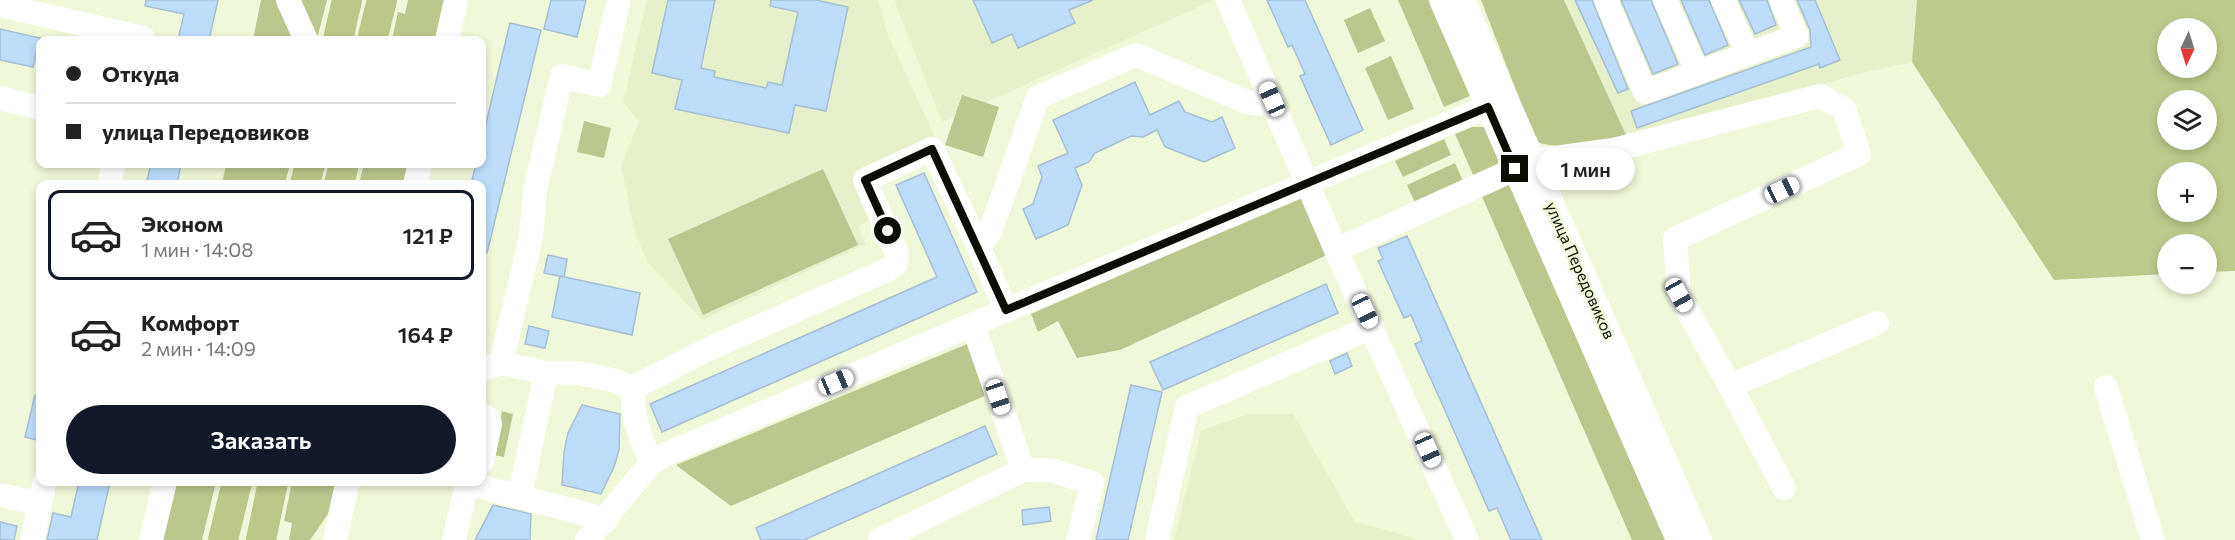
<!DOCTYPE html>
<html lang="ru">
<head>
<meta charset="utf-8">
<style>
	body { margin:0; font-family:Commissioner,sans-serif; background:#f2f2f2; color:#222; height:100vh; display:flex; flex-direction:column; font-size:22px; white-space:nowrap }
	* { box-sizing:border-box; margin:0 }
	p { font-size:20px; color:#767676 }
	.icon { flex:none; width:33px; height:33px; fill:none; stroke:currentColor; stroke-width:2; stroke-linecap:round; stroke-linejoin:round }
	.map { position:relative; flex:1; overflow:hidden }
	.details { position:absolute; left:36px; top:180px; width:450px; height:306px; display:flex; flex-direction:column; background:#fff; border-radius:12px; box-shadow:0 3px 9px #0003 }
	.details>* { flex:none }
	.top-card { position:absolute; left:36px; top:36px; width:450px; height:132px; border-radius:12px; box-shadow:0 3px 9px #0003; display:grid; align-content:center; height:132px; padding:0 30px; background:#fff }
	.needle { width:39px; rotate:184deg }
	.buttons { position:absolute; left:2157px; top:18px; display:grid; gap:12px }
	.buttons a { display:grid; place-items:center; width:60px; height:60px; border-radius:50%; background:#fff; box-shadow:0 3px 9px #0003; font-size:30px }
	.end { position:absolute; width:27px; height:27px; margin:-14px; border:8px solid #0b0e05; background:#fff; box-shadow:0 0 0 3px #fff }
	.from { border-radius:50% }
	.bubble { position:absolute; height:42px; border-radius:21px; background:#fff; box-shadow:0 3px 9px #0003; font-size:20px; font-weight:600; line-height:42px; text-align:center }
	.car { position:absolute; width:18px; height:36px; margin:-18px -9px; border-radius:8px; box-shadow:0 0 4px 2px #0007; background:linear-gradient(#fff 24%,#345 0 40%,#fff 0 76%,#345 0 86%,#fff 0) }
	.top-card b { display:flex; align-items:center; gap:21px; height:57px; font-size:22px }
	.top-card b+b { border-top:2px solid #e0e0e0 }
	.top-card i { width:15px; height:15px; background:#222 }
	ul { padding:10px 0 0; list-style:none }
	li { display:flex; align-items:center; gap:18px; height:90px; margin:0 12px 9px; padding:0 18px; border:3px solid transparent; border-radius:12px }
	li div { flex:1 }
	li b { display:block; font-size:22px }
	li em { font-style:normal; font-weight:600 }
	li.on { border-color:#111827 }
	li>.icon { width:54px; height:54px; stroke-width:1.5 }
	.cta { display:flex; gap:12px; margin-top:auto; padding:12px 30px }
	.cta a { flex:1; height:69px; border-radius:36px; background:#111827; color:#fff; font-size:24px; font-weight:600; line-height:69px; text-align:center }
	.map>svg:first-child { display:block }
	.built { fill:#e6f1cb }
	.green { fill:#bac88d }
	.forest { fill:#bccb8c; fill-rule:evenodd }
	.building { fill:#beddfa; stroke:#a7bfd5; stroke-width:1.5 }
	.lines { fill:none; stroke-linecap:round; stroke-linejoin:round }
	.minor { stroke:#fff; stroke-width:24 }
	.major { stroke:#bbc888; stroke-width:30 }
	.route { stroke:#0b0e05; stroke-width:8 }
	.labels { text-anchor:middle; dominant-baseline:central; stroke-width:5; stroke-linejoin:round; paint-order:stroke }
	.street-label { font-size:16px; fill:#0b0e05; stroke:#f0f8da }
</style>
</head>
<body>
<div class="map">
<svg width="2235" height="540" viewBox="0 0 2235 540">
	<rect width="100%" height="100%" fill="#f0f8da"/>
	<g class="built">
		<path d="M 647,0 L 878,0 L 888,35 L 936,140 L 854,176 L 873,220 L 858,226 L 866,244 L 702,320 L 649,264 L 635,234 L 621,165 L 639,122 L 623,102 Z"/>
		<path d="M 894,0 L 1214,0 L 942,122 Z"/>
		<path d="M 1564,0 L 1917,0 L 1912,62 L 1862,73 L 1627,139 Z"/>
		<path d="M 1247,414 L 1293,414 L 1355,522 L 1411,537 L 1414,540 L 1174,540 L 1201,431 Z"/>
	</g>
	<g class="green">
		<path d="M 261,0 L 276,0 L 296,40 L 253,40 Z"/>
		<path d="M 299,0 L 327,0 L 318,35 L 316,35 Z"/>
		<path d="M 408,0 L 447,0 L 438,40 L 392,40 L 398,12 L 405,14 Z"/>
		<path d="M 1398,0 L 1429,0 L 1472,95 L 1444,107 Z"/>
		<path d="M 1481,0 L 1564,0 L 1626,135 C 1597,145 1566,151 1536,142 Z"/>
		<path d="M 1370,8 L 1385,41 L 1358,53 L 1344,20 Z"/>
		<path d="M 1391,56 L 1414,109 L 1388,120 L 1365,68 Z"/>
		<path d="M 962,95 L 999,107 L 983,157 L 945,145 Z"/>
		<path d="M 584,121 L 611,128 L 604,158 L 577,152 Z"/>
		<path d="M 1472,127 L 1487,127 L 1504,166 L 1475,179 L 1455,134 Z"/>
		<path d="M 1444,139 L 1451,155 L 1403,177 L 1395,161 Z"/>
		<path d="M 1455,163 L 1463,181 L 1415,203 L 1407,185 Z"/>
		<path d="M 226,164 L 290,164 L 285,184 L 222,184 Z"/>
		<path d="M 364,164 L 411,164 L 406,184 L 359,184 Z"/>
		<path d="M 823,169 L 858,245 L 703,315 L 668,239 Z"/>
		<path d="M 1509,179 L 1667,540 L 1632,540 L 1480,192 Z"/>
		<path d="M 1302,196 L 1327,255 L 1120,350 L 1077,358 L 1058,321 L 1038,332 L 1031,314 Z"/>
		<path d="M 972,342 L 989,394 L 731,506 L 676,465 Z"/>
		<path d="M 502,411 L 513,414 L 504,457 L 493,455 Z"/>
		<path d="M 174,482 L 216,482 L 202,540 L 161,540 Z"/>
		<path d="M 292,482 L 335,482 L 328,514 L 310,540 L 289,540 L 292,523 L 284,521 Z"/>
	</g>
	<path class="forest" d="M 1917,0 L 2235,0 L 2235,271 L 2207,272 L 2206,244 L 2168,244 L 2167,274 L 2054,280 L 1912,62 ZM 2168,28 L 2206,28 L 2206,68 L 2168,68 ZM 2168,100 L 2206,100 L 2206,140 L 2168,140 ZM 2168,172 L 2206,172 L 2206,212 L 2168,212 Z"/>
	<g class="building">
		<path d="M 146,0 L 218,0 L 209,40 L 178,40 L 184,14 L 145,6 Z"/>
		<path d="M 551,0 L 586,0 L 577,37 L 544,29 Z"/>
		<path d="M 668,0 L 715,0 L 701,68 L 715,71 L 714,77 L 766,88 L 768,82 L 782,85 L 798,12 L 770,6 L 771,0 L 816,0 L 848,7 L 826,111 L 795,105 L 789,133 L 675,109 L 682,80 L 652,73 Z"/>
		<path d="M 973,0 L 1093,0 L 1069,10 L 1075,23 L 1018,48 L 1012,34 L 992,43 Z"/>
		<path d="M 1267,0 L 1305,0 L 1363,130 L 1331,145 L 1300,76 L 1305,74 L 1292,45 L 1288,47 Z"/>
		<path d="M 1575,0 L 1592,0 L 1628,89 L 1618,93 Z"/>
		<path d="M 1621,0 L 1651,0 L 1678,64 L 1653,74 Z"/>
		<path d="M 1681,0 L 1709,0 L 1728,45 L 1705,55 Z"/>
		<path d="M 1739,0 L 1767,0 L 1776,25 L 1755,34 Z"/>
		<path d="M 1797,0 L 1815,0 L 1840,60 L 1820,68 L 1819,64 L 1637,128 L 1631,111 L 1811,47 L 1810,30 Z"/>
		<path d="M 510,23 L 541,30 L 487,253 L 482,252 L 482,184 L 471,184 L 476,164 L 482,164 L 482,140 Z"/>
		<path d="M 0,29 L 40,38 L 33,67 L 0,60 Z"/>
		<path d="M 1135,82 L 1150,115 L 1179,101 L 1185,112 L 1212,122 L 1222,117 L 1235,148 L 1204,162 L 1165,147 L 1157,130 L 1143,137 L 1131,136 L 1095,153 L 1089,162 L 1075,168 L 1082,185 L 1068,225 L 1036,239 L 1023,209 L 1033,204 L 1042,177 L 1038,166 L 1068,153 L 1053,120 Z"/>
		<path d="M 151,164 L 181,164 L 177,184 L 146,184 Z"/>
		<path d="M 924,173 L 977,292 L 662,432 L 650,404 L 937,277 L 896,185 Z"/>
		<path d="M 1407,236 L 1542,540 L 1511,540 L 1497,508 L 1489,511 L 1443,406 L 1415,344 L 1422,341 L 1411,315 L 1404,318 L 1378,261 L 1383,259 L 1378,248 Z"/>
		<path d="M 548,255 L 567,259 L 564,277 L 544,273 Z"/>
		<path d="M 560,276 L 640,293 L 632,335 L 552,317 Z"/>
		<path d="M 1326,284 L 1338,313 L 1163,390 L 1150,362 Z"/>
		<path d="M 529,326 L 549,331 L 545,348 L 525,344 Z"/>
		<path d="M 1347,353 L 1352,366 L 1335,374 L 1330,361 Z"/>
		<path d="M 1131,385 L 1162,392 L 1128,540 L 1096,540 Z"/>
		<path d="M 35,395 L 40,396 L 40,441 L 25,437 Z"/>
		<path d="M 582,405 L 620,414 L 619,450 L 614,467 L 601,494 L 562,485 L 564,452 L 568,433 Z"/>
		<path d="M 985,426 L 997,454 L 804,540 L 761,540 L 756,528 Z"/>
		<path d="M 79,482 L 110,482 L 97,540 L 47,540 L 53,513 L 71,517 Z"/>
		<path d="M 493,505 L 531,514 L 530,540 L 475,540 Z"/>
		<path d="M 1049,507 L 1051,521 L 1023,525 L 1022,510 Z"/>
		<path d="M 0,522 L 17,526 L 14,540 L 0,540 Z"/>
	</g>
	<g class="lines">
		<g class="minor">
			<path d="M 288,0 L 306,40"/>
			<path d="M 1228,0 L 1336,250 L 1467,540"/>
			<path d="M 1441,0 L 1678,540"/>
			<path d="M 1463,0 L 1700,540"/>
			<path d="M 1606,0 L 1645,92 L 1797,36 L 1781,0"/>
			<path d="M 1665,0 L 1698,73"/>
			<path d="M 1723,0 L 1748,54"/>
			<path d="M 0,5 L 143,38 L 142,40"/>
			<path d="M 447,40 L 456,0"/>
			<path d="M 0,98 L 40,108"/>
			<path d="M 109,184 L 114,164"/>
			<path d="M 415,184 L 420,164"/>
			<path d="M 977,243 L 985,239 L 990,232 L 1038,97 L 1136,55 L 1247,102 L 1257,104 L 1272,99"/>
			<path d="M 1336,250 L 1533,161 L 1613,150 L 1820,96 L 1844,109 L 1859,154 L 1675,239 L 1679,295 L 1730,386 L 1877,323"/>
			<path d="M 973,325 L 1023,470"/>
			<path d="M 501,363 L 531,237 L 535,190 L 562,76 L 599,85 L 619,0"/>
			<path d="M 482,369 L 501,363 L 546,373 L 579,373 L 616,381 L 633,388"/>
			<path d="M 1730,386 L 1784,488"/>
			<path d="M 2106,387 L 2153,540"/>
			<path d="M 633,388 L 704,351 L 887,270 L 896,264 L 897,254 L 865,180 L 932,149 L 977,243 L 1006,310"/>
			<path d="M 633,388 C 632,418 639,436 652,462"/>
			<path d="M 482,416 L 486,417 L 490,424 L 482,462"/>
			<path d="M 0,495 L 40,504"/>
			<path d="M 520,495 L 546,373"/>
			<path d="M 32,540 L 45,482"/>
			<path d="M 151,540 L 165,482"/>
			<path d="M 335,540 L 348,482"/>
			<path d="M 454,540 L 467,483 L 597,517 L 605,521"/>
			<path d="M 587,540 L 652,462 L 666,454 L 1506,99"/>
			<path d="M 880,540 L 1023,470 L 1050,470 L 1092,483 L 1078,540"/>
			<path d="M 1157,540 L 1187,407 L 1372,327"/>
		</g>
		<g class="major">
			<path d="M 338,40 L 347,0"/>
			<path d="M 372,40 L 382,0"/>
			<path d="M 305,184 L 310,164"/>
			<path d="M 339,184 L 344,164"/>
			<path d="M 223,540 L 237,482"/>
			<path d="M 261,540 L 273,482"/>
		</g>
	</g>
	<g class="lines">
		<path class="route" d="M 888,231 L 865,180 L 932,149 L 1006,310 L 1488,107 L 1515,169"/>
	</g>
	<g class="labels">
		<g class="street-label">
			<text transform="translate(1581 270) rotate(66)">улица Передовиков</text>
		</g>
	</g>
</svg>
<div class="buttons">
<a><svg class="needle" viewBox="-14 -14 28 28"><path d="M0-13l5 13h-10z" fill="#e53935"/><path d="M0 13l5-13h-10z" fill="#767676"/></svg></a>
<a><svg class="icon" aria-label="layers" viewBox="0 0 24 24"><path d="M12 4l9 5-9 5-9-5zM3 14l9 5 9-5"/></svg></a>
<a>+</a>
<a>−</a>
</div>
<i class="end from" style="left:888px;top:231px"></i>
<i class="end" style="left:1515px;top:169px"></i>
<div class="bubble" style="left:1536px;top:148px;width:99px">1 мин</div>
<i class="car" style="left:1272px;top:99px;rotate:336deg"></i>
<i class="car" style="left:1782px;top:190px;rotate:65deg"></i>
<i class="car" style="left:1679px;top:295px;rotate:151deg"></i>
<i class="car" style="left:1365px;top:311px;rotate:155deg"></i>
<i class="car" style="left:836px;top:382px;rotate:67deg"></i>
<i class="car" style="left:998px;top:397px;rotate:161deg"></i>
<i class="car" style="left:1428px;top:450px;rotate:156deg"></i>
<div class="top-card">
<b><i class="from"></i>Откуда</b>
<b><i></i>улица Передовиков</b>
</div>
<section class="details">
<ul>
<li class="on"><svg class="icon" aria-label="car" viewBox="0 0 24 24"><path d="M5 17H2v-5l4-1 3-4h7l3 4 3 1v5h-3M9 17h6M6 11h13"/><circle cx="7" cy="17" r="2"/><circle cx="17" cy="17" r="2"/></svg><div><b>Эконом</b><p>1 мин · 14:08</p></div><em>121 ₽</em></li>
<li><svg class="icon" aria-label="car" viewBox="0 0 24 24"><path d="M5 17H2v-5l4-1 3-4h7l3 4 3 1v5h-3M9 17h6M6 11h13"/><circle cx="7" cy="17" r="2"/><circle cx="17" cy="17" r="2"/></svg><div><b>Комфорт</b><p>2 мин · 14:09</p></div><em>164 ₽</em></li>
</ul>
<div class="cta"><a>Заказать</a></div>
</section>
</div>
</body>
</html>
